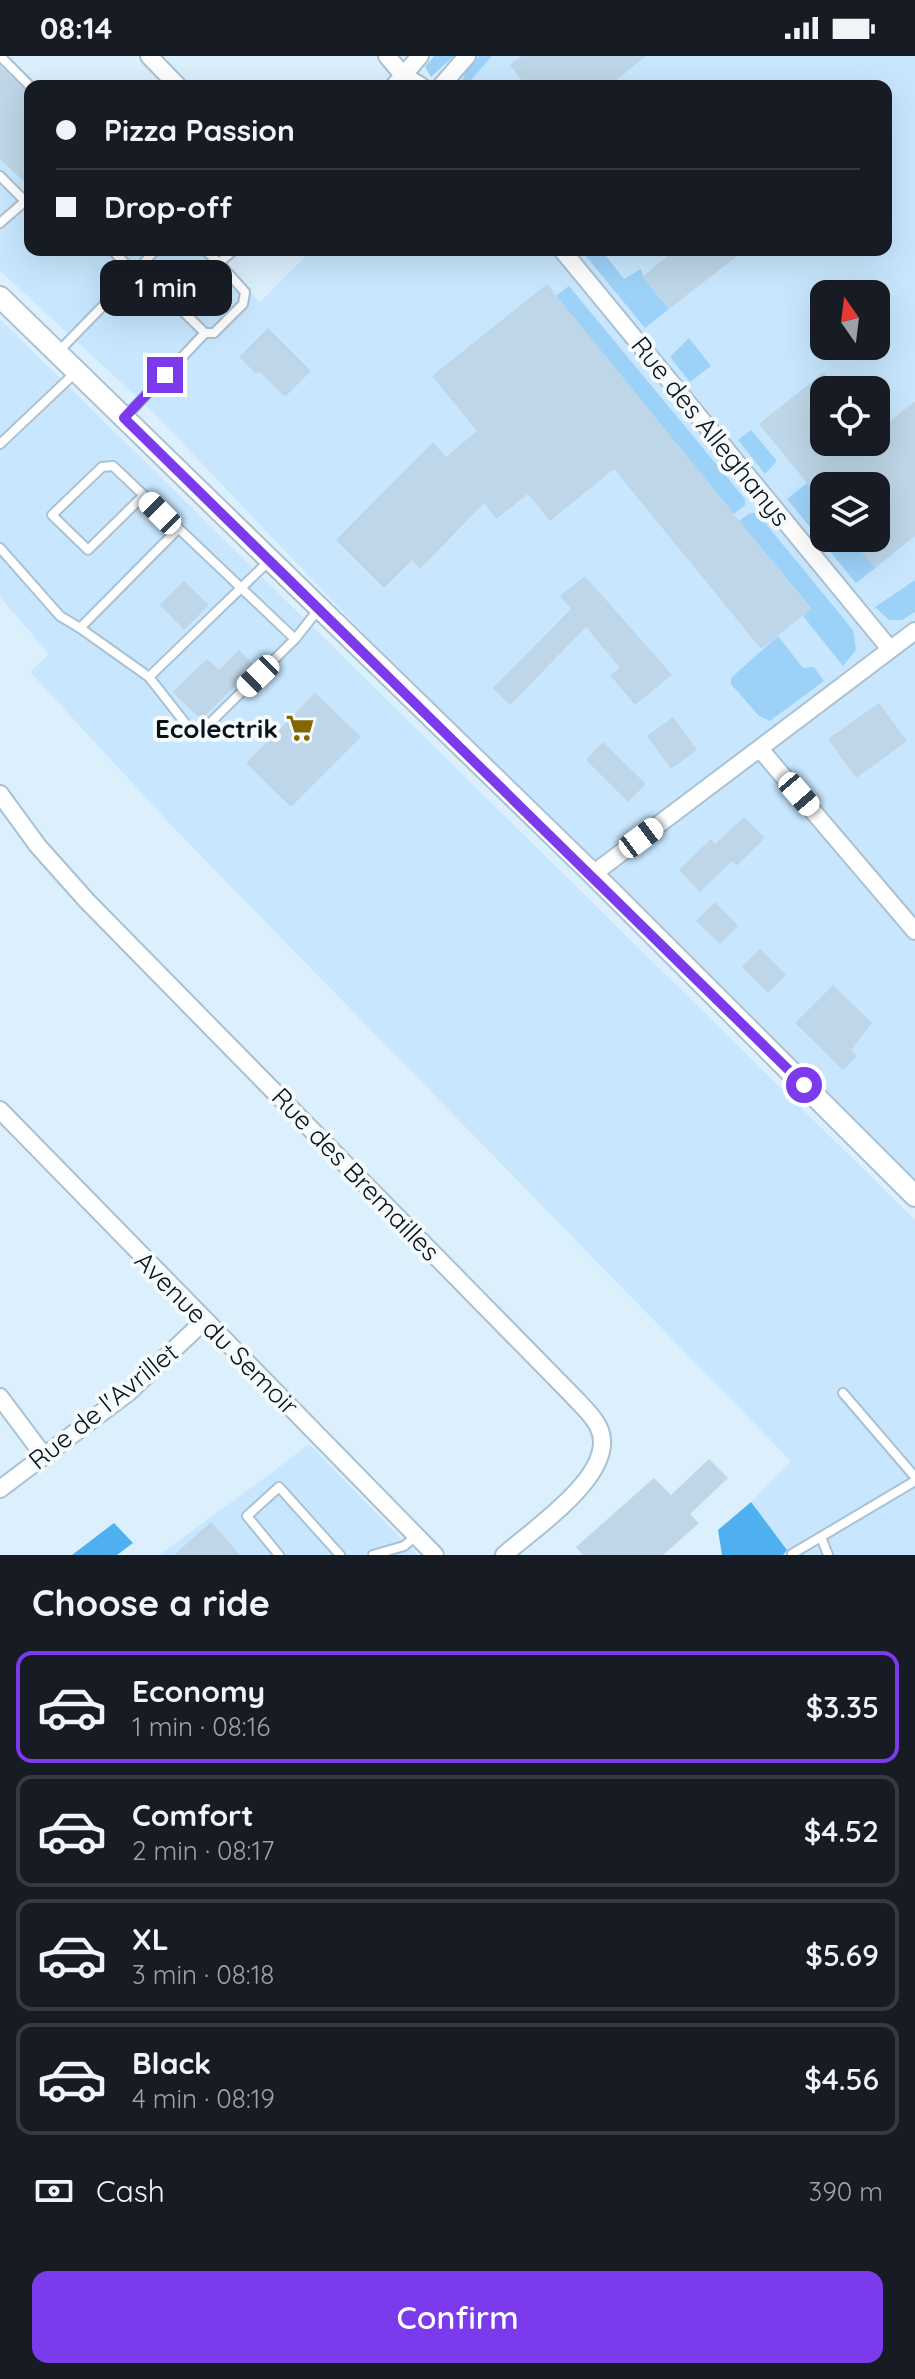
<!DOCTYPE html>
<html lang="en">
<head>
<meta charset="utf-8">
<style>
	body { margin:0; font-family:Quicksand,sans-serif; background:#242831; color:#f1f3f6; height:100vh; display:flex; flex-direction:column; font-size:30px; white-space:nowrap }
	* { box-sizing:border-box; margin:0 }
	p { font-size:26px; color:#9ea1a6 }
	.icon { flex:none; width:44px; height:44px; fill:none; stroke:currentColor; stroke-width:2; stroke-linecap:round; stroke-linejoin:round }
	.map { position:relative; height:1499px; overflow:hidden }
	.sheet { display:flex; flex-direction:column; background:#171b24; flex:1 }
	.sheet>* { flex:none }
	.banner { position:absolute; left:24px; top:24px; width:868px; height:176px; border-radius:16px; box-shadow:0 8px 32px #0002; display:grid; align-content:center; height:176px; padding:0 32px; background:#171b24 }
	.needle { width:52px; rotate:346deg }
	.buttons { position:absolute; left:810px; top:224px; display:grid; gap:16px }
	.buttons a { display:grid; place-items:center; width:80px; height:80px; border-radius:16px; background:#171b24; box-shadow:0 8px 32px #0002; font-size:40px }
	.end { position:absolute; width:36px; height:36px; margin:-18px; border:10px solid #7c3aed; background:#fff; box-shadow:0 0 0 4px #fff }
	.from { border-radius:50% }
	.bubble { position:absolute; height:56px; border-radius:16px; background:#171b24; box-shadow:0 8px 32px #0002; font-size:26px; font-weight:600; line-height:56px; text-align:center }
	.car { position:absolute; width:24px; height:48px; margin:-24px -12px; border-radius:10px; box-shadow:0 0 6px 2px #0007; background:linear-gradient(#fff 24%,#345 0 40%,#fff 0 76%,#345 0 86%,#fff 0) }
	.banner b { display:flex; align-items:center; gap:28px; height:76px; font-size:30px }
	.banner b+b { border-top:2px solid #363941 }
	.banner i { width:20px; height:20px; background:#f1f3f6 }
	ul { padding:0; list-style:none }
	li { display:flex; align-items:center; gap:24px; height:112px; margin:0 16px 12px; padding:0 16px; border:4px solid #363941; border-radius:16px }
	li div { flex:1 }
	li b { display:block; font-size:30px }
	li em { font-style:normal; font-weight:600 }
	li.on { border-color:#7c3aed }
	li>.icon { width:72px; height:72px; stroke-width:1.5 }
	h2 { padding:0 32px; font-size:36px; line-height:96px }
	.pay { display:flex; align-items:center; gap:20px; height:88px; padding:0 32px; font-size:30px }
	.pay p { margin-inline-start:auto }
	.cta { display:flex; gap:16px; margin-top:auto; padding:16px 32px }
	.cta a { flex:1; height:92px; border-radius:16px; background:#7c3aed; color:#fff; font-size:32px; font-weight:600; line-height:92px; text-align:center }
	.status { display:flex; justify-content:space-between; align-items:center; height:56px; padding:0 40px; background:#171b24; direction:ltr }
	.status svg { height:22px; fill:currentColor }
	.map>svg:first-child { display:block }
	.built { fill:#c8e7fe; fill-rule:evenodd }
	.green { fill:#9dd2f8 }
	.forest { fill:#4eb0ef }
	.building { fill:#bed6e7 }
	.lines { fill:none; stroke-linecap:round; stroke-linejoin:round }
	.service-casing { stroke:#aac1d2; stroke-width:12 }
	.minor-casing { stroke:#aac1d2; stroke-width:20 }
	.tertiary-casing { stroke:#aac1d2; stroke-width:24 }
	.service { stroke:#fff; stroke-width:8 }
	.minor { stroke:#fff; stroke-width:16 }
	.tertiary { stroke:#fff; stroke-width:20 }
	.route { stroke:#7c3aed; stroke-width:10 }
	.labels { text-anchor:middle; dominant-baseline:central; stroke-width:8; stroke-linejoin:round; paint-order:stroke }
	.street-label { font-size:26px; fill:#0a1218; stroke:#f5fafd }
	.poi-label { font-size:26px; font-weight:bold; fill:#0a1218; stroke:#f5fafd; text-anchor:end }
</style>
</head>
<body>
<div class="status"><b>08:14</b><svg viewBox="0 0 49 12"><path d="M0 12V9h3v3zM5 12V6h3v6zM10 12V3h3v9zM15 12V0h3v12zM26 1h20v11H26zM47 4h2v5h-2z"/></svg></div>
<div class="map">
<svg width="915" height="1499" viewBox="0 0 915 1499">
	<rect width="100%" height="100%" fill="#dceffd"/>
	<g class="built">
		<path d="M 0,0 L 9,0 L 39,30 L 30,30 L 30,194 L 206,194 L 260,246 L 312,194 L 886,194 L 886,30 L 441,30 L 467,0 L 915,0 L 915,1140 L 593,818 L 150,353 L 0,215 ZM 824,238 L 876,238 L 876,290 L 824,290 ZM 824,334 L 876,334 L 876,386 L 824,386 ZM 824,430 L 876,430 L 876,482 L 824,482 Z"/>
		<path d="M 0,263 L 915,1164 L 915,1499 L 783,1499 L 787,1494 L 751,1446 L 791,1405 L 173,771 L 30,616 L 49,598 L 0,541 Z"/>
		<path d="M 309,1388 L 417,1499 L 159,1499 L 274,1415 Z"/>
	</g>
	<g class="green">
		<path d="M 434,0 L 454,0 L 431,21 L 425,11 Z"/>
		<path d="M 479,0 L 492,0 L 471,24 L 471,30 L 461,30 L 466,14 Z"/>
		<path d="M 581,194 L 601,194 L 624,223 L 641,213 L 643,221 L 669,253 L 645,272 Z"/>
		<path d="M 569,230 L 745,443 L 745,449 L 734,458 L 556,240 Z"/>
		<path d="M 689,282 L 711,310 L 690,326 L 670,301 Z"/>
		<path d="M 751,374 L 777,405 L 765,418 L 738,384 Z"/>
		<path d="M 807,427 L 824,448 L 824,482 L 851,482 L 875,512 L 856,527 L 787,443 Z"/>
		<path d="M 750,457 L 757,457 L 853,574 L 856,594 L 843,610 L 803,560 L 811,552 L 739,465 Z"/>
		<path d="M 915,524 L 915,556 L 902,564 L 889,564 L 875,551 Z"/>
		<path d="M 778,580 L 803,612 L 814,611 L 824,625 L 770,665 L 759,660 L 731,628 L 731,622 Z"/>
	</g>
	<g class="forest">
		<path d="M 751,1446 L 787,1494 L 783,1499 L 722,1499 L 718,1474 Z"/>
		<path d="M 114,1467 L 133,1487 L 117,1499 L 72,1499 Z"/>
	</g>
	<g class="building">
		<path d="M 522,0 L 646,0 L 609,30 L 526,30 L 510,9 Z"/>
		<path d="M 0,10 L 30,37 L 30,131 L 0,103 Z"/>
		<path d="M 675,194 L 745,194 L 669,253 L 642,221 Z"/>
		<path d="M 547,228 L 811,553 L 761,593 L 614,413 L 550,465 L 528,438 L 496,463 L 484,447 L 420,513 L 412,504 L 384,532 L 336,484 L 433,386 L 446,401 L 477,375 L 432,320 Z"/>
		<path d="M 268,272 L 311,315 L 285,341 L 259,315 L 256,318 L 239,301 Z"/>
		<path d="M 824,316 L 834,334 L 824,334 L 824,386 L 876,386 L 876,354 L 887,368 L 915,345 L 915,480 L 875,512 L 851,482 L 876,482 L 876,430 L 824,430 L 824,448 L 759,368 Z"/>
		<path d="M 585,520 L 672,619 L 635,649 L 610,619 L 620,612 L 586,571 L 510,649 L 493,632 L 571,553 L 560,540 Z"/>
		<path d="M 184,525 L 209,549 L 184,574 L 160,549 Z"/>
		<path d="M 239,594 L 255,610 L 201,664 L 173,636 L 207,603 L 219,614 Z"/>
		<path d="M 315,637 L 361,681 L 291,751 L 246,707 Z"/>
		<path d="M 879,647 L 907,685 L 856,722 L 828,683 Z"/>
		<path d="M 673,661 L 697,694 L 671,713 L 647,680 Z"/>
		<path d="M 603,686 L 646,728 L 628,746 L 586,704 Z"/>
		<path d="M 744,761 L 765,782 L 736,810 L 732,805 L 700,836 L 679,814 L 711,783 L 715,788 Z"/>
		<path d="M 715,846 L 738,870 L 720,888 L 696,865 Z"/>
		<path d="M 760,893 L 786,919 L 768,937 L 742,911 Z"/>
		<path d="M 833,929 L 872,967 L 851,994 L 857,1000 L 843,1014 L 795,967 Z"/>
		<path d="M 709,1403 L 728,1422 L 690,1458 L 699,1467 L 663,1499 L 583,1499 L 576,1491 L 654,1422 L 671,1439 Z"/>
		<path d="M 211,1466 L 240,1499 L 174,1499 Z"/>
	</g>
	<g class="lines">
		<defs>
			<g id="service">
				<path d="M 0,0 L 30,30"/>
				<path d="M 0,120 L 25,145"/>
				<path d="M 0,167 L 30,141"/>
				<path d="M 112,194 L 135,217 L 155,194"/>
				<path d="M 205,194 L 219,207 L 234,194"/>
				<path d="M 205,277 L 214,277 L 243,248 L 245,236 L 219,207"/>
				<path d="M 58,296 L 135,217 L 156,229 L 205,277 L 125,361"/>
				<path d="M 0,388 L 76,316"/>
				<path d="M 143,440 L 88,494 L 52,459 L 102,411 L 113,410 L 295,583"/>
				<path d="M 0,492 L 60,560 L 80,572"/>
				<path d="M 270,504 L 149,621 L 189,672 L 201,676 L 295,583 L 318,554"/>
				<path d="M 149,621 L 80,572 L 177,474"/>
				<path d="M 843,1337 L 915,1421"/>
				<path d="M 821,1481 L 828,1499"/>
				<path d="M 792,1498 L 915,1425"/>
				<path d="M 279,1499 L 247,1460 L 279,1431 L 340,1499"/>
				<path d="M 373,1499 L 404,1490 L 416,1480"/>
			</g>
			<g id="minor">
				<path d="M 149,0 L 178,30"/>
				<path d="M 387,0 L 403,19 L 421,30"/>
				<path d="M 394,30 L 420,0"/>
				<path d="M 441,30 L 467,0"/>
				<path d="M 562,194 L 890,593"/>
				<path d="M 760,693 L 915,875"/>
				<path d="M 0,738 L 38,790 L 87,845 L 570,1337 C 579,1347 592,1358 598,1370 C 622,1415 533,1473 504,1499"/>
				<path d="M 593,818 L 915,575"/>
				<path d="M 0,1054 L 435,1499"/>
				<path d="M 0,1341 L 44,1400"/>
				<path d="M 0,1433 L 129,1336 L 204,1265"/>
			</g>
			<path id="tertiary" d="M 0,241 L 593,818 L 915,1140"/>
		</defs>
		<use href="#service" class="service-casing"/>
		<use href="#minor" class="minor-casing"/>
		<use href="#tertiary" class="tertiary-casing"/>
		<use href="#service" class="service"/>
		<use href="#minor" class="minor"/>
		<use href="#tertiary" class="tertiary"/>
	</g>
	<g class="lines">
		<path class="route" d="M 165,319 L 124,362 L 804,1029"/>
	</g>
	<defs>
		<symbol id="supermarket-bare" viewBox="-9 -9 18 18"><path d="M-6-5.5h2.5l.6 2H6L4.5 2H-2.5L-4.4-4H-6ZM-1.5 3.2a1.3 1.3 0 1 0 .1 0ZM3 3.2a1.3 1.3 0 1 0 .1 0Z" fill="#826600" stroke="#f5fafd" stroke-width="2.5" paint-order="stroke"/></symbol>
	</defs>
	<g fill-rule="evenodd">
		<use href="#supermarket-bare" x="280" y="652" width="40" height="40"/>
	</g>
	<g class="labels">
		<g class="street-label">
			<text transform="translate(711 375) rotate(51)">Rue des Alleghanys</text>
			<text transform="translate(356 1118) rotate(46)">Rue des Bremailles</text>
			<text transform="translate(217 1277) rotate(45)">Avenue du Semoir</text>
			<text transform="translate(103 1350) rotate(-39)">Rue de l'Avrillet</text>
		</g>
		<g class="poi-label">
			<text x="278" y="672">Ecolectrik</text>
		</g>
	</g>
</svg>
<div class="buttons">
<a><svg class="needle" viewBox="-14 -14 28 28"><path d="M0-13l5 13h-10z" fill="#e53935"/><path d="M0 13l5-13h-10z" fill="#9ea1a6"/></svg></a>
<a><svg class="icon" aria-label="locate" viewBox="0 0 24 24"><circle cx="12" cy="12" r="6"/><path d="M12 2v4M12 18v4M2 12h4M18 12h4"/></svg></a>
<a><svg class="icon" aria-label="layers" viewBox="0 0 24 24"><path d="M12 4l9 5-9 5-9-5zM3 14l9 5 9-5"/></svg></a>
</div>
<i class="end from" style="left:804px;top:1029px"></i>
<i class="end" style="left:165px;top:319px"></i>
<div class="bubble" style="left:100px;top:204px;width:132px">1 min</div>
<i class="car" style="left:160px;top:457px;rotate:315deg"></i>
<i class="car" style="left:258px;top:620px;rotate:226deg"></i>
<i class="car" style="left:799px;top:738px;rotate:139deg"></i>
<i class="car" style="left:641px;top:782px;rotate:53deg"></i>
<div class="banner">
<b><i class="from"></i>Pizza Passion</b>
<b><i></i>Drop-off</b>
</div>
</div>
<section class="sheet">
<h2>Choose a ride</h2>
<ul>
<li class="on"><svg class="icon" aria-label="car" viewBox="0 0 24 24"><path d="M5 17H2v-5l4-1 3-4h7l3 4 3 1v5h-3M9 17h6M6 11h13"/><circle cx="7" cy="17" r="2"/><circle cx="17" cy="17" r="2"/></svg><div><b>Economy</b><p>1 min · 08:16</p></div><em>$3.35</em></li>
<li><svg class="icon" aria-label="car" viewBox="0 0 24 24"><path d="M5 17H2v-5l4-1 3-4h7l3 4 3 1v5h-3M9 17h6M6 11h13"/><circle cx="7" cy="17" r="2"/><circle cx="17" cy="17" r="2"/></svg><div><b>Comfort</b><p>2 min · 08:17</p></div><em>$4.52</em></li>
<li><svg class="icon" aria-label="car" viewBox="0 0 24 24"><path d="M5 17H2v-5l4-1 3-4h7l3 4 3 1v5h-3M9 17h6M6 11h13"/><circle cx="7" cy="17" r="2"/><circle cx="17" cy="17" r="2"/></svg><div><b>XL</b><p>3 min · 08:18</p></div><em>$5.69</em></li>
<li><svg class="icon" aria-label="car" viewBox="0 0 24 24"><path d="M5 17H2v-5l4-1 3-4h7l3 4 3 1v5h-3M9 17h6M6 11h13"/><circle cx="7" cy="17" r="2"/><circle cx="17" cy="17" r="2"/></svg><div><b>Black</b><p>4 min · 08:19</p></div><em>$4.56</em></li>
</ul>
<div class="pay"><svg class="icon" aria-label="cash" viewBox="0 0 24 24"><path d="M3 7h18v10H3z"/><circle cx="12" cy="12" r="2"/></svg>Cash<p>390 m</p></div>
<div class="cta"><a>Confirm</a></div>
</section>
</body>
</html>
